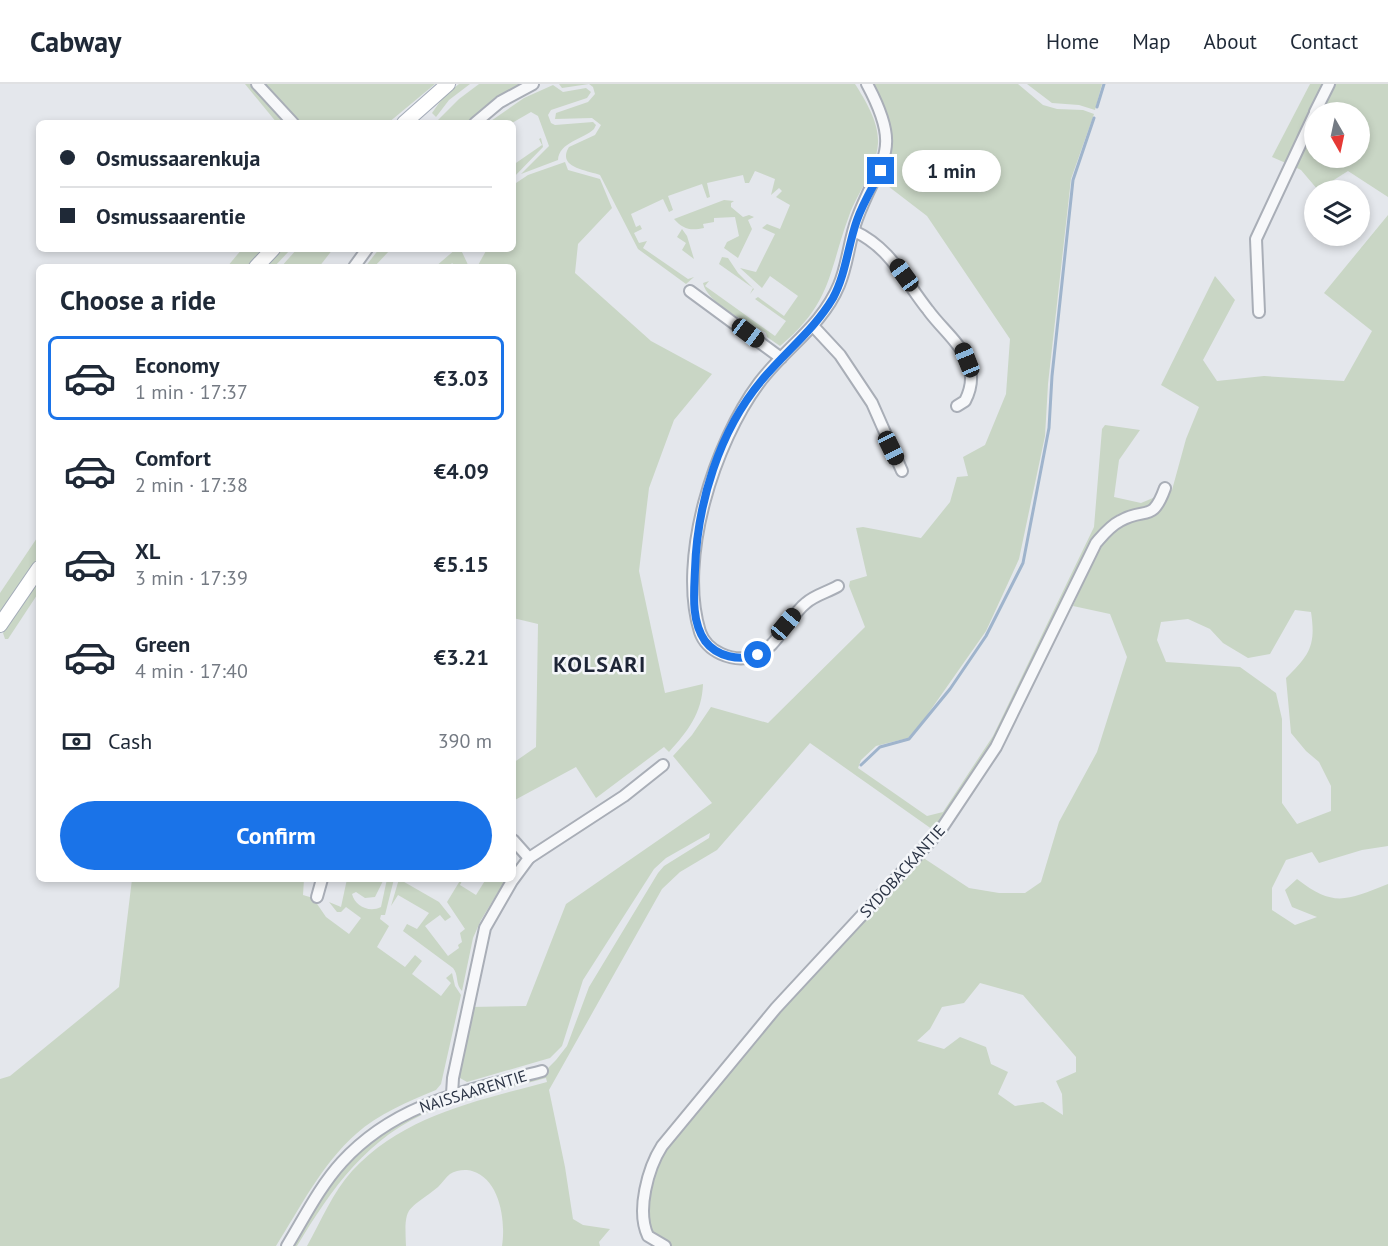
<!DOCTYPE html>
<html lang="en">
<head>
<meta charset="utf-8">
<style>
	body { margin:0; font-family:"PT Sans",sans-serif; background:#f6f6f7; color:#1f2937; height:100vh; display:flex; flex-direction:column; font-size:22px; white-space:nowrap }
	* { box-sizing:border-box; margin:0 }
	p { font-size:20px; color:#747a83 }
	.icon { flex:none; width:33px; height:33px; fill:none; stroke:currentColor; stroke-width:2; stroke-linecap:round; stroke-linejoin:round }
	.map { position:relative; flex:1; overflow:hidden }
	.sheet { position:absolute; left:36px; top:180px; width:480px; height:618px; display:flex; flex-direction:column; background:#fff; border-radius:9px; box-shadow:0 3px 9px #0003 }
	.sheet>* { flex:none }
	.banner { position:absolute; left:36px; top:36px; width:480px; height:132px; border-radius:9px; box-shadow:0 3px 9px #0003; display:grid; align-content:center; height:132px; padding:0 24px; background:#fff }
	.needle { width:39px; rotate:171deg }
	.controls { position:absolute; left:1304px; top:18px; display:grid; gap:12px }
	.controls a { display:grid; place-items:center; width:66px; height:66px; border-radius:50%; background:#fff; box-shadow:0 3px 9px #0003; font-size:30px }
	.end { position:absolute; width:27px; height:27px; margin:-14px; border:8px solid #1a73e8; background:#fff; box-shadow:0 0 0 3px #fff }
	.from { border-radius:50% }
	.bubble { position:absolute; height:42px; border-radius:21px; background:#fff; box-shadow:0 3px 9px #0003; font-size:20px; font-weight:700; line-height:42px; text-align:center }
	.car { position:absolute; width:18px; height:36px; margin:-18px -9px; border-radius:8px; box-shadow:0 0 4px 2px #0007; background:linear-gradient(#222 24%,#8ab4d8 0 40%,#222 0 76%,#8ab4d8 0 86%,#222 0) }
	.banner b { display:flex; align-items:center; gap:21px; height:57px; font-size:22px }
	.banner b+b { border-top:2px solid #e0e1e3 }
	.banner i { width:15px; height:15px; background:#1f2937 }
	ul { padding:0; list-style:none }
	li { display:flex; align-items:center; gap:18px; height:84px; margin:0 12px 9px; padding:0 12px; border:3px solid transparent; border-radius:9px }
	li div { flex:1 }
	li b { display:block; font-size:22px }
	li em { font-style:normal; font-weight:700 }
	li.on { border-color:#1a73e8 }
	li>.icon { width:54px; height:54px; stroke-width:1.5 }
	h2 { padding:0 24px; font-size:27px; line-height:72px }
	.pay { display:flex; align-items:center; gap:15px; height:66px; padding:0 24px; font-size:22px }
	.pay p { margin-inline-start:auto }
	.primary-button { display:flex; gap:12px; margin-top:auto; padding:12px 24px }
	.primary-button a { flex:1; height:69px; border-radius:36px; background:#1a73e8; color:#fff; font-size:24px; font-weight:700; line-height:69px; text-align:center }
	header { display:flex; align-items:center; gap:36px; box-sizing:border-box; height:84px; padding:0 30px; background:#fff; border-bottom:2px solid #e0e1e3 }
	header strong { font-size:28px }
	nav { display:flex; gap:33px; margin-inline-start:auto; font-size:21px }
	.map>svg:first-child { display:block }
	.green { fill:#c9d6c5; fill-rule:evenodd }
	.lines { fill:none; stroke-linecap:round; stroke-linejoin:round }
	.stream { stroke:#9fb4cc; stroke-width:3 }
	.minor-casing { stroke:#a9aeb7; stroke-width:14 }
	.major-casing { stroke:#a3abb8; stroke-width:16 }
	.minor { stroke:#f7f8fa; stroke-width:10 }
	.major { stroke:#fff; stroke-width:14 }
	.route { stroke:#1a73e8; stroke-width:8 }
	.labels { text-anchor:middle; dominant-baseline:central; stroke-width:5; stroke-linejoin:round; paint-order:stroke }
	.street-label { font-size:16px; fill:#2b3445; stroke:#f4f6f9 }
	.district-label { font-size:22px; font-weight:bold; letter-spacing:1.5px; fill:#1d2536; stroke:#f4f6f9 }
</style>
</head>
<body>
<header>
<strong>Cabway</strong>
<nav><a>Home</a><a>Map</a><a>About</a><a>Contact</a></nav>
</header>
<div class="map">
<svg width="1388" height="1162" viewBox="0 0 1388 1162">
	<rect width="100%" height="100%" fill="#e4e7ec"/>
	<g class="green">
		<path d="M 245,0 L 255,0 L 289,39 L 277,39 Z"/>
		<path d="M 263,0 L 435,0 L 388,39 L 297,39 Z"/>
		<path d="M 459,0 L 470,0 L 449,16 L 436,33 L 432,29 L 444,12 Z"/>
		<path d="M 479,0 L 523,0 L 470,39 L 435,39 L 459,15 Z"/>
		<path d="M 559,0 L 855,0 C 866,17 879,39 878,59 C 876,87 858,107 849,132 C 828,189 832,219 780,262 L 767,253 L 766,249 C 750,239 707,220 703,199 L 709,197 L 705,202 L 775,252 L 786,237 L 755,215 L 758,213 L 784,232 L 798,212 L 770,192 L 762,204 L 740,184 L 756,188 L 775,150 L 762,144 L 767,140 L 780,145 L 790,121 L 776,113 L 782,107 L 779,104 L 771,111 L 775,95 L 755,87 L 749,99 L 745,99 L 743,91 L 707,99 L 710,113 L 707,114 L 702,100 L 668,112 L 673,126 L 669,128 L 663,115 L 631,130 L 636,143 L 640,141 L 642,145 L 634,149 L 639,159 L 647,157 L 643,164 L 688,195 L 694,193 L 686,200 L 638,165 L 600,91 C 588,86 556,84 569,63 L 595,51 L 601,41 L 592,34 L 555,35 L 556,29 L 588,18 L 595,10 L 593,3 L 589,0 L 562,4 Z"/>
		<path d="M 873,0 L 1018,0 L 1043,21 L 1057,25 L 1083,26 L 1094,30 L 1071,95 L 1048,300 L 1045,352 L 1019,475 L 986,547 L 925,634 L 908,654 L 876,662 L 861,676 L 858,684 L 927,732 L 943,728 L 993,652 L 1094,443 L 1102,345 L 1105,341 L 1140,346 L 1119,376 L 1114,413 L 1141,419 L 1172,406 L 1186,355 L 1199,323 L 1161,301 L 1215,192 L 1235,216 L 1203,276 L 1217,297 L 1264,292 L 1344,297 L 1372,247 L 1324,209 L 1388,131 L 1388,762 L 1362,766 L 1319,779 L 1312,768 L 1286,776 L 1272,804 L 1272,826 L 1295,841 L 1317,833 L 1292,823 L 1285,806 L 1297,795 C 1334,824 1347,816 1388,800 L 1388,1162 L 671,1162 C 667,1160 661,1159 658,1156 C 636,1139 655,1083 666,1063 L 784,921 L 922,773 L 969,804 L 999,809 L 1025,809 L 1041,798 L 1059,738 L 1097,668 L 1127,573 L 1110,530 L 1073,522 L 1098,464 L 1004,642 L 936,748 L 810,659 L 717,766 L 680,788 L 662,805 L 549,1006 L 565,1083 L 573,1135 L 583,1141 L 610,1145 L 599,1158 L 600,1162 L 502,1162 C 506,1137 500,1095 472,1087 C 466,1085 456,1086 450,1090 C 446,1093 442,1099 438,1103 C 407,1128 404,1120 406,1162 L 307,1162 C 321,1137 333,1108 352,1087 C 404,1031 477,1017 547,998 L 546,994 L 465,1016 L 464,1012 L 542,990 L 556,976 L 567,962 L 589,903 L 658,789 L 664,782 L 709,754 L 710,749 L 666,774 L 654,785 L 583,896 L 562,962 L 550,974 L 467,998 L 460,994 L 459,986 L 471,923 L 526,922 L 566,820 L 712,719 L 673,672 L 692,651 L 711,623 L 768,639 L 865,543 L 849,502 L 850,497 L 867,492 L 856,444 L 863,443 L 921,454 L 950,418 L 957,393 L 968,392 L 963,373 L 985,361 L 1006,310 L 1010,255 L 927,132 L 884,99 C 895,62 891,34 873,0 ZM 1295,526 L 1311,528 C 1316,561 1310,571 1286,594 L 1291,649 L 1306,667 L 1319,678 L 1331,702 L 1331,727 L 1297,740 L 1282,719 L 1282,635 L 1276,609 L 1240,583 L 1166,578 L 1157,556 L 1161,538 L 1188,535 L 1210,545 L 1223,559 L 1248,574 L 1270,570 ZM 980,899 L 1023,911 L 1076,973 L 1076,988 L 1056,997 L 1062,1010 L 1063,1031 L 1043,1018 L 1015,1022 L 998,1010 L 1008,988 L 991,980 L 986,963 L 960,953 L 944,965 L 917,957 L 930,945 L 942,923 L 964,919 Z"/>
		<path d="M 1027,0 L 1102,0 L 1095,26 L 1079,21 L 1052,19 Z"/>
		<path d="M 1310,0 L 1326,0 L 1288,80 L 1272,73 Z"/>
		<path d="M 1333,0 L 1388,0 L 1388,113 L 1348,87 L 1318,106 L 1301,86 L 1293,82 L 1314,40 L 1314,74 L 1359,74 L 1359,28 L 1320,28 Z"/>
		<path d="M 553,1 L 563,8 L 586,4 L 591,8 L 587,14 L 551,26 L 548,31 L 551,39 L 555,41 L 593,38 L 596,41 L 594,45 C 584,55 559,58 558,76 L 521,90 L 549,62 L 538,32 L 531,28 L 512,39 L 488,39 L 524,14 Z"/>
		<path d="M 541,54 L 543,63 L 513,94 L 513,81 L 542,61 L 539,55 Z"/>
		<path d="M 565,78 L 568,86 L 600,95 L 612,124 L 578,160 L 575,189 L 651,257 L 712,290 L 674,336 L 649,404 L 639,487 L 665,609 L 703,600 C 702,629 688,647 669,668 L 664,663 L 596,714 L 576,683 L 513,717 L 513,679 L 536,663 L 538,540 L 513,534 L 513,183 L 477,183 L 487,165 L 513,165 L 513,101 L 528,91 Z"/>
		<path d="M 724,116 L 734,117 L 731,119 L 731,123 L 743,133 L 749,131 L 754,133 L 748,136 L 752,145 L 738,174 L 724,164 L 727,158 L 739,152 L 735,133 L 714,134 L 714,138 L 703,140 L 704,144 C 690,147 683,145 674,135 Z"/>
		<path d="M 682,145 L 687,152 L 694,175 L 682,166 L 686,159 L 677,153 Z"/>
		<path d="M 242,165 L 262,165 L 246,183 L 227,183 Z"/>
		<path d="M 281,165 L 291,165 L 274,183 L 265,183 Z"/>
		<path d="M 297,165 L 333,165 L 319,183 L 281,183 Z"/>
		<path d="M 379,165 L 391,165 L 374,183 L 365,183 Z"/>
		<path d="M 456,165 L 463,165 L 462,168 L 469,183 L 456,183 L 452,179 L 449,183 L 435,183 Z"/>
		<path d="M 722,173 L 728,174 L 738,189 L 754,205 L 750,210 L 753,204 L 719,180 Z"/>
		<path d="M 39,451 L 39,472 L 0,528 L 0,509 Z"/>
		<path d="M 39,497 L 39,508 L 8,555 L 5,555 L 3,549 Z"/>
		<path d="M 132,795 L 304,795 L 303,811 L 313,814 L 326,833 L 349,850 L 361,834 L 346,823 L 341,828 L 337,828 L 329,818 L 341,823 L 347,795 L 384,795 L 375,813 L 365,814 L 356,808 L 352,810 C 355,822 369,829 381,823 L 387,795 L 394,795 L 385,831 L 381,831 L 380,835 L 389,842 L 377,863 L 405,883 L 415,871 L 422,877 L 412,890 L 441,912 L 451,899 L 446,894 L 452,889 L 455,902 L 461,911 L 441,1000 L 436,1006 C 409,1017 378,1030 356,1050 C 322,1080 300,1124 276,1162 L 0,1162 L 0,995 L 10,992 L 119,903 Z"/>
		<path d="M 399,795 L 439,818 L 451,833 L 445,837 L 440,831 L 425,842 L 448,872 L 459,864 L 458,861 L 462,858 L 460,849 L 465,845 L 447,818 L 461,795 L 463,795 L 460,801 L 476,811 L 486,795 L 506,795 L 481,836 L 473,854 L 462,907 C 455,900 459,891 453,884 L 403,847 L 407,840 L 417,845 L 429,829 L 398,811 L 391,822 Z"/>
		<path d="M 432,1022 L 433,1026 C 368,1052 332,1104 297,1162 L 292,1162 C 333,1094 357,1056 432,1022 Z"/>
	</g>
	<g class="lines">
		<g class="stream">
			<path d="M 1097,23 L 1104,0"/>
			<path d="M 861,681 L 880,663 L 909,655 L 950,605 L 986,552 L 1023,479 L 1049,344 L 1052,292 L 1073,96 L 1094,34"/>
		</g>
		<defs>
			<g id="minor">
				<path d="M 257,0 L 293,39"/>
				<path d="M 1315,28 L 1329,0"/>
				<path d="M 475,39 L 500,18 L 533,0"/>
				<path d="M 854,147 C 891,164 904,196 928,226 C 948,254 986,276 965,317 L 957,322"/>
				<path d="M 354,183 L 367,165"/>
				<path d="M 690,207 L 781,274"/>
				<path d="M 1259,228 L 1256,155 L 1314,31"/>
				<path d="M 814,243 L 840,271 L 872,319 L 902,387"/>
				<path d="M 838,502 C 828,508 815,511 806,519 C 788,533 776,567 752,573 C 732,578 707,568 700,548 C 677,474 715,358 759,299 C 785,264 822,242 839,201 C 848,180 849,156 857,135 C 880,73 904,69 867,0"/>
				<path d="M 529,774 L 624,712 L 663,681"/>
				<path d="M 317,813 L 322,795"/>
				<path d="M 452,1010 L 453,994 L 485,844 L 512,797 L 529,774 L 513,756"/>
				<path d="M 287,1162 C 304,1134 320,1102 342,1078 C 397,1018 467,1007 542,987"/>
				<path d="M 665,1162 L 648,1152 C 636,1127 648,1084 662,1062 L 776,924 L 940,747 L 996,663 L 1096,459 C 1103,451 1110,442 1120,437 C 1146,422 1152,440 1165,404"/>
			</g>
			<g id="major">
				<path d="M 404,39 L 448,0"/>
				<path d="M 256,183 L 273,165"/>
				<path d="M 0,541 L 39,484"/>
			</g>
		</defs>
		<use href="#minor" class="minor-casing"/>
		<use href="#major" class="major-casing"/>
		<use href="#minor" class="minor"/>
		<use href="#major" class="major"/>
	</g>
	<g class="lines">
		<path class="route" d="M 758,571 C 739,577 717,573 705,557 C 691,537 694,509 695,486 C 697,420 719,347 762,296 C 785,268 814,246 833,214 C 846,190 848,161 857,136 C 863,119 873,103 881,87"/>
	</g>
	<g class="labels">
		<g class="street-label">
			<text transform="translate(902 787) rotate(-48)">SYDOBACKANTIE</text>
			<text transform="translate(473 1007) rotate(-17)">NAISSAARENTIE</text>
		</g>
		<g class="district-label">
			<text x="600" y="580">KOLSARI</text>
		</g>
	</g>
</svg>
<div class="controls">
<a><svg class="needle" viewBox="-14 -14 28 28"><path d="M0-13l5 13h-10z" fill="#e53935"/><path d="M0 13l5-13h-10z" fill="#747a83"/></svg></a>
<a><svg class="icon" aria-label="layers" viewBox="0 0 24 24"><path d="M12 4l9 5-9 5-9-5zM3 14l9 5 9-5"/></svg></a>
</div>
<i class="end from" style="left:758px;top:571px"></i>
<i class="end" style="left:881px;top:87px"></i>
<div class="bubble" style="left:902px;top:66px;width:99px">1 min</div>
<i class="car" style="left:904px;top:191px;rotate:324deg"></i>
<i class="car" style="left:748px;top:249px;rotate:127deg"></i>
<i class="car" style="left:967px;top:276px;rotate:338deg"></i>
<i class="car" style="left:891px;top:364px;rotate:154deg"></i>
<i class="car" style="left:786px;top:540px;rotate:40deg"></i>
<div class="banner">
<b><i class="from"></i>Osmussaarenkuja</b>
<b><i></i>Osmussaarentie</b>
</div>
<section class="sheet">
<h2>Choose a ride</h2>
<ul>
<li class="on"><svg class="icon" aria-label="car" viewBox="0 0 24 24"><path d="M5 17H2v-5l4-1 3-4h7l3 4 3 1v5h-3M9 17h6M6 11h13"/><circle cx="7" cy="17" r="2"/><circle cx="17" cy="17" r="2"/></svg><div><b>Economy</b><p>1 min · 17:37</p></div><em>€3.03</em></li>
<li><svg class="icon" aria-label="car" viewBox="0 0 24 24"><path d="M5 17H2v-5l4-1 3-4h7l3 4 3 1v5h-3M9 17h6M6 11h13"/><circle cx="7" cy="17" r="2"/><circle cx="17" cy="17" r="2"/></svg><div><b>Comfort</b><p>2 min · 17:38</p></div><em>€4.09</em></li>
<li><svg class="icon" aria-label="car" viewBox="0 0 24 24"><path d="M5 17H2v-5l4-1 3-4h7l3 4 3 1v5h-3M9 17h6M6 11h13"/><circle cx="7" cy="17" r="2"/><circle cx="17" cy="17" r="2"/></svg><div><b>XL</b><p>3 min · 17:39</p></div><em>€5.15</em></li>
<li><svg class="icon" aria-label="car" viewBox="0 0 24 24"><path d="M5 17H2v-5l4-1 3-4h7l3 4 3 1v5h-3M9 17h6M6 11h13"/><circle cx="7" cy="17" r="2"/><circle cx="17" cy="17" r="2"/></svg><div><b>Green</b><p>4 min · 17:40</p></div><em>€3.21</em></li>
</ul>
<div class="pay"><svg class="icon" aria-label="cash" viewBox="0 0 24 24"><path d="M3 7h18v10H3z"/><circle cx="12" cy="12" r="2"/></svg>Cash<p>390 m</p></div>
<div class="primary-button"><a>Confirm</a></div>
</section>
</div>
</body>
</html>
